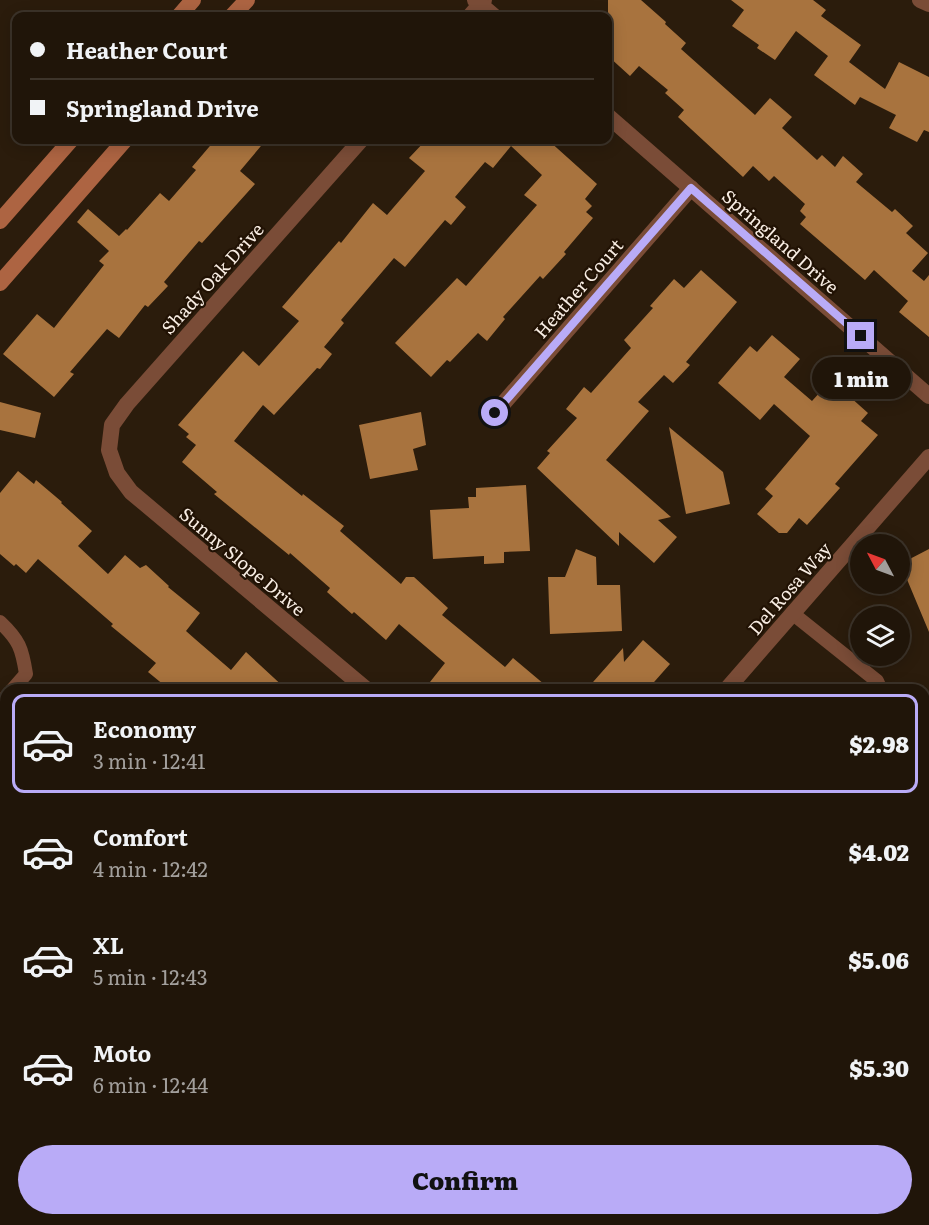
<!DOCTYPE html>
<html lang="en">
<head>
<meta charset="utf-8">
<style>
	body { margin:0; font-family:Literata,serif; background:#2d2217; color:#f1f3f6; height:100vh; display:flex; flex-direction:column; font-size:22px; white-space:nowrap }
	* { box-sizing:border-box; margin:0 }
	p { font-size:20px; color:#a29f9c }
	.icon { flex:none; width:33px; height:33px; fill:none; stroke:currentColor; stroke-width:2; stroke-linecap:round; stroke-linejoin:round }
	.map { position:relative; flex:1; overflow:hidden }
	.details { position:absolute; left:0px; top:684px; width:930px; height:542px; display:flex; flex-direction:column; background:#201509; border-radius:18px 18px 0 0; box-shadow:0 3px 15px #0003,0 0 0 2px #3d342a }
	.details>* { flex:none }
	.hud { position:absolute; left:12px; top:12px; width:600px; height:132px; border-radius:12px; box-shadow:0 3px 15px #0003,0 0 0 2px #3d342a; display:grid; align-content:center; height:132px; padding:0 18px; background:#201509 }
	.needle { width:39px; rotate:311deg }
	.fabs { position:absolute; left:850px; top:534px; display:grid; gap:12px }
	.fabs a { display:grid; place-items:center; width:60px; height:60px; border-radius:50%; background:#201509; box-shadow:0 3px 15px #0003,0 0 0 2px #3d342a; font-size:30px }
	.end { position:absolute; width:27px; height:27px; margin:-14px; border:8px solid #b9abf7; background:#111; box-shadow:0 0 0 3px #111 }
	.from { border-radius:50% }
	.bubble { position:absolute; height:42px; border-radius:21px; background:#201509; box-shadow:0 3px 15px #0003,0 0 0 2px #3d342a; font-size:20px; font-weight:800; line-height:42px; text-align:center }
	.hud b { display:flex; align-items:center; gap:21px; height:57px; font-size:22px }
	.hud b+b { border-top:2px solid #3d342a }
	.hud i { width:15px; height:15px; background:#f1f3f6 }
	ul { padding:10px 0 0; list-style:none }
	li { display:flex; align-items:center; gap:18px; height:99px; margin:0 12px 9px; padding:0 6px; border:3px solid transparent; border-radius:12px }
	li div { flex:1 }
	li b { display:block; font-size:22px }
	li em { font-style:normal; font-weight:800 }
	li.selected { border-color:#b9abf7 }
	li>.icon { width:54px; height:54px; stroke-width:1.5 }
	.primary-button { display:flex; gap:12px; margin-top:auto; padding:12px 18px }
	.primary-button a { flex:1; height:69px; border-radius:36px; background:#b9abf7; color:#111; font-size:24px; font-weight:800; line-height:69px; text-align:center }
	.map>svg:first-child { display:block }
	.built { fill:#36210c }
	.green { fill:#354321 }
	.building { fill:#a8733e }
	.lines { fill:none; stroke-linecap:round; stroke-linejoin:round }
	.service { stroke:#7a4c37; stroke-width:14 }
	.minor { stroke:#7a4c37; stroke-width:16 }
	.tertiary { stroke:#7a4c37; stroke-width:16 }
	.secondary { stroke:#ad6442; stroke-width:16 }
	.route { stroke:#b9abf7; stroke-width:8 }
	.labels { text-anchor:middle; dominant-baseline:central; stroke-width:4.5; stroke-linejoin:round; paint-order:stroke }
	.street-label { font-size:18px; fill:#f8ede3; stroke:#211204 }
</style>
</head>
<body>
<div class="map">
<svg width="929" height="1225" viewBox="0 0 929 1225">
	<rect width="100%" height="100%" fill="#2b1c0c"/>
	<path class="built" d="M 0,1063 L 6,1067 L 6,1220 L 264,1220 L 259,1225 L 0,1225 Z"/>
	<path class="green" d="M 499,1220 L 589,1220 L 595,1225 L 494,1225 Z"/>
	<g class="building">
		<path d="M 608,0 L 641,0 L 666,22 L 665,24 L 686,43 L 681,49 L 755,115 L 770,98 L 792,117 L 782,128 L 817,160 L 822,155 L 835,167 L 843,156 L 863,174 L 856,182 L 892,212 L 895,209 L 913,226 L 906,233 L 928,253 L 912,271 L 924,281 L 929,275 L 929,337 L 899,312 L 908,301 L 874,270 L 865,280 L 800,224 L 806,217 L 800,211 L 805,204 L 774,176 L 769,181 L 753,166 L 743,177 L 678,117 L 684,110 L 665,93 L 668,90 L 639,66 L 630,76 L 608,56 Z"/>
		<path d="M 731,0 L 813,0 L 826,10 L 821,16 L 861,45 L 849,62 L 885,89 L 899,62 L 929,77 L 929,132 L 924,130 L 917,142 L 889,128 L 896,115 L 860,97 L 855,105 L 814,75 L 828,56 L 796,31 L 775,60 L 757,48 L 759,45 L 732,26 L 744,10 Z"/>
		<path d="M 215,140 L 266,140 L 240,171 L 255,184 L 202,243 L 199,241 L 164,282 L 168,286 L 148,307 L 145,305 L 119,338 L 107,329 L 70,372 L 74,374 L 54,397 L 3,354 L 37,314 L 54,328 L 104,265 L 99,261 L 109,251 L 77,222 L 88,209 L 119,236 L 126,229 L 127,230 L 160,193 L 169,201 L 196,170 L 192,167 Z"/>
		<path d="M 426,140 L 548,140 L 597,184 L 585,199 L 592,206 L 586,212 L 593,218 L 564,252 L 566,254 L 543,279 L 540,276 L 503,317 L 505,319 L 487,341 L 478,333 L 450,362 L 447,360 L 431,377 L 395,343 L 457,278 L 466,286 L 537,205 L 524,195 L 542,175 L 511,146 L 493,168 L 485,162 L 455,197 L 466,207 L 451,225 L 445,220 L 405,267 L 394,258 L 341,320 L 344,323 L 324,347 L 332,354 L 320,369 L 317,368 L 274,415 L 263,405 L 234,441 L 302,496 L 303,494 L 344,526 L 340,531 L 401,584 L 406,577 L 414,577 L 448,608 L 442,615 L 505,667 L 513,658 L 551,690 L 440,690 L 430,682 L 445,663 L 399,624 L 386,640 L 354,612 L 352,614 L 327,592 L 330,588 L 290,553 L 289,555 L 214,494 L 217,492 L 182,462 L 196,445 L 186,437 L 189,434 L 178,425 L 243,351 L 259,366 L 299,321 L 282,307 L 339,241 L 341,243 L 373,203 L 387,215 L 425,171 L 409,158 Z"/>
		<path d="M 701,270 L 737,302 L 686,362 L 690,365 L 673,383 L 664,375 L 638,402 L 649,411 L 606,460 L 671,517 L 658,520 L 677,537 L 654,563 L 619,532 L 619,546 L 537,468 L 550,453 L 547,451 L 577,418 L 566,409 L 584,387 L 591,393 L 631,348 L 624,340 L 653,308 L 650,306 L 674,279 L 684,288 Z"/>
		<path d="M 772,335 L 800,359 L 784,377 L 812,401 L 831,380 L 868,413 L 861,421 L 878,435 L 835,484 L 840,488 L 807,525 L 799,518 L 787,533 L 779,533 L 757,514 L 773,496 L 765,489 L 810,436 L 774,404 L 760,420 L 718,383 L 750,346 L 757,352 Z"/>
		<path d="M 0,402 L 41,413 L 35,438 L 0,430 Z"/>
		<path d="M 421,412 L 426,445 L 413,449 L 418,470 L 370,479 L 359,425 Z"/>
		<path d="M 669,427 L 723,472 L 730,504 L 686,514 Z"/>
		<path d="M 18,471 L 34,484 L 36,480 L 62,502 L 61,503 L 92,531 L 78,546 L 108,574 L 125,555 L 140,568 L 146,565 L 169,586 L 168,587 L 200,613 L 186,631 L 195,639 L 231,670 L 246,652 L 287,690 L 170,690 L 148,672 L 156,663 L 111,626 L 113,624 L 38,559 L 26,573 L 16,564 L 14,566 L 0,554 L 0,493 Z"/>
		<path d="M 526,485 L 530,551 L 504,552 L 504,563 L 484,564 L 484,556 L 433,559 L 430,510 L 469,508 L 468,497 L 476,497 L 476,488 Z"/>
		<path d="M 576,549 L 596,557 L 597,585 L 620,585 L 622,631 L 550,634 L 548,577 L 565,577 Z"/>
		<path d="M 929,549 L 929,632 L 906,577 L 907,576 L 902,563 Z"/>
		<path d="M 643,640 L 670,664 L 647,690 L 586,690 L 623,648 L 624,662 Z"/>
	</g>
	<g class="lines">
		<g class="service">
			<path d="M 792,613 L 877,681 L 881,690"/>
			<path d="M 0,622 C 19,640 22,648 26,674 L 12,690"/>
			<path d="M 0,703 L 6,697"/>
			<path d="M 0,1180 L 6,1185"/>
			<path d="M 46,1220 L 53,1225"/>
			<path d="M 670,1220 L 670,1225"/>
			<path d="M 813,1220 L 813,1225"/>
			<path d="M 209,1225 L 214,1220"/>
			<path d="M 440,1225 L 445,1220"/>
		</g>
		<g class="minor">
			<path d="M 920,0 L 929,4"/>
			<path d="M 470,16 L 484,0"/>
			<path d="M 361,140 L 127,404 L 112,425 L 109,450 L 117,473 L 131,492 L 367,690"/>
			<path d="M 495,413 L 691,188"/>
			<path d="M 726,690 L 929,457"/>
			<path d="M 0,1032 L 6,1035"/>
		</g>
		<g class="tertiary">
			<path d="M 475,0 L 494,16"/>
			<path d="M 608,116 L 929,396"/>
		</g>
		<g class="secondary">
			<path d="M 179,16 L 193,0"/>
			<path d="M 232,16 L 247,0"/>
			<path d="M 0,221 L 71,140"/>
			<path d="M 0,283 L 125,140"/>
		</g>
	</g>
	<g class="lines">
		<path class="route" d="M 495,413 L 691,188 L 861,336"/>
	</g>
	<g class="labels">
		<g class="street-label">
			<text transform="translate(781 241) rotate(41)">Springland Drive</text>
			<text transform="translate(212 278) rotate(-48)">Shady Oak Drive</text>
			<text transform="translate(578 288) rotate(-49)">Heather Court</text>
			<text transform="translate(243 561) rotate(40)">Sunny Slope Drive</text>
			<text transform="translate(789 588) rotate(-49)">Del Rosa Way</text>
		</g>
	</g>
</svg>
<div class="fabs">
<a><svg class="needle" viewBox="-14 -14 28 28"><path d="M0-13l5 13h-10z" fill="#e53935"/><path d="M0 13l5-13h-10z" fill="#a29f9c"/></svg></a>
<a><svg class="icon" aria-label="layers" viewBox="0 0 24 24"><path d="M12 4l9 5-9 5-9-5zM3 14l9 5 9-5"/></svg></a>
</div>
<i class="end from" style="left:495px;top:413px"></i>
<i class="end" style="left:861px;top:336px"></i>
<div class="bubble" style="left:812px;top:357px;width:99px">1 min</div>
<div class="hud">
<b><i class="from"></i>Heather Court</b>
<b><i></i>Springland Drive</b>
</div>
<section class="details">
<ul>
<li class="selected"><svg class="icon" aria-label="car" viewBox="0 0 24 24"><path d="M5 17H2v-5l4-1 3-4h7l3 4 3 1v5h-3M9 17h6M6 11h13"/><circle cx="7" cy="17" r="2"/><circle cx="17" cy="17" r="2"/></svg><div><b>Economy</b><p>3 min · 12:41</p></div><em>$2.98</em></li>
<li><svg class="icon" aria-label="car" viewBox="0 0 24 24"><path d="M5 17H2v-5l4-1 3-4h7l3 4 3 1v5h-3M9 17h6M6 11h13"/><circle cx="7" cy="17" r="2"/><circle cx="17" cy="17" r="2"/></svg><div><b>Comfort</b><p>4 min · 12:42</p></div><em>$4.02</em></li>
<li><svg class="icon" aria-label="car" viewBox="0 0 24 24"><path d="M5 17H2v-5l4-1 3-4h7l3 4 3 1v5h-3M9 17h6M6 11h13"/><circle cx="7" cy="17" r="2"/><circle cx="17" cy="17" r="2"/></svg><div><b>XL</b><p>5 min · 12:43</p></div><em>$5.06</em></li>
<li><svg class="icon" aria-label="car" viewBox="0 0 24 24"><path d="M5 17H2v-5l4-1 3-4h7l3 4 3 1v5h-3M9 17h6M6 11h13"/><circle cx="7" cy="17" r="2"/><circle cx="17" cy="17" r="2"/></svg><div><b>Moto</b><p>6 min · 12:44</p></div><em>$5.30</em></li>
</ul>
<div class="primary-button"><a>Confirm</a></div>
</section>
</div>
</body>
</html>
